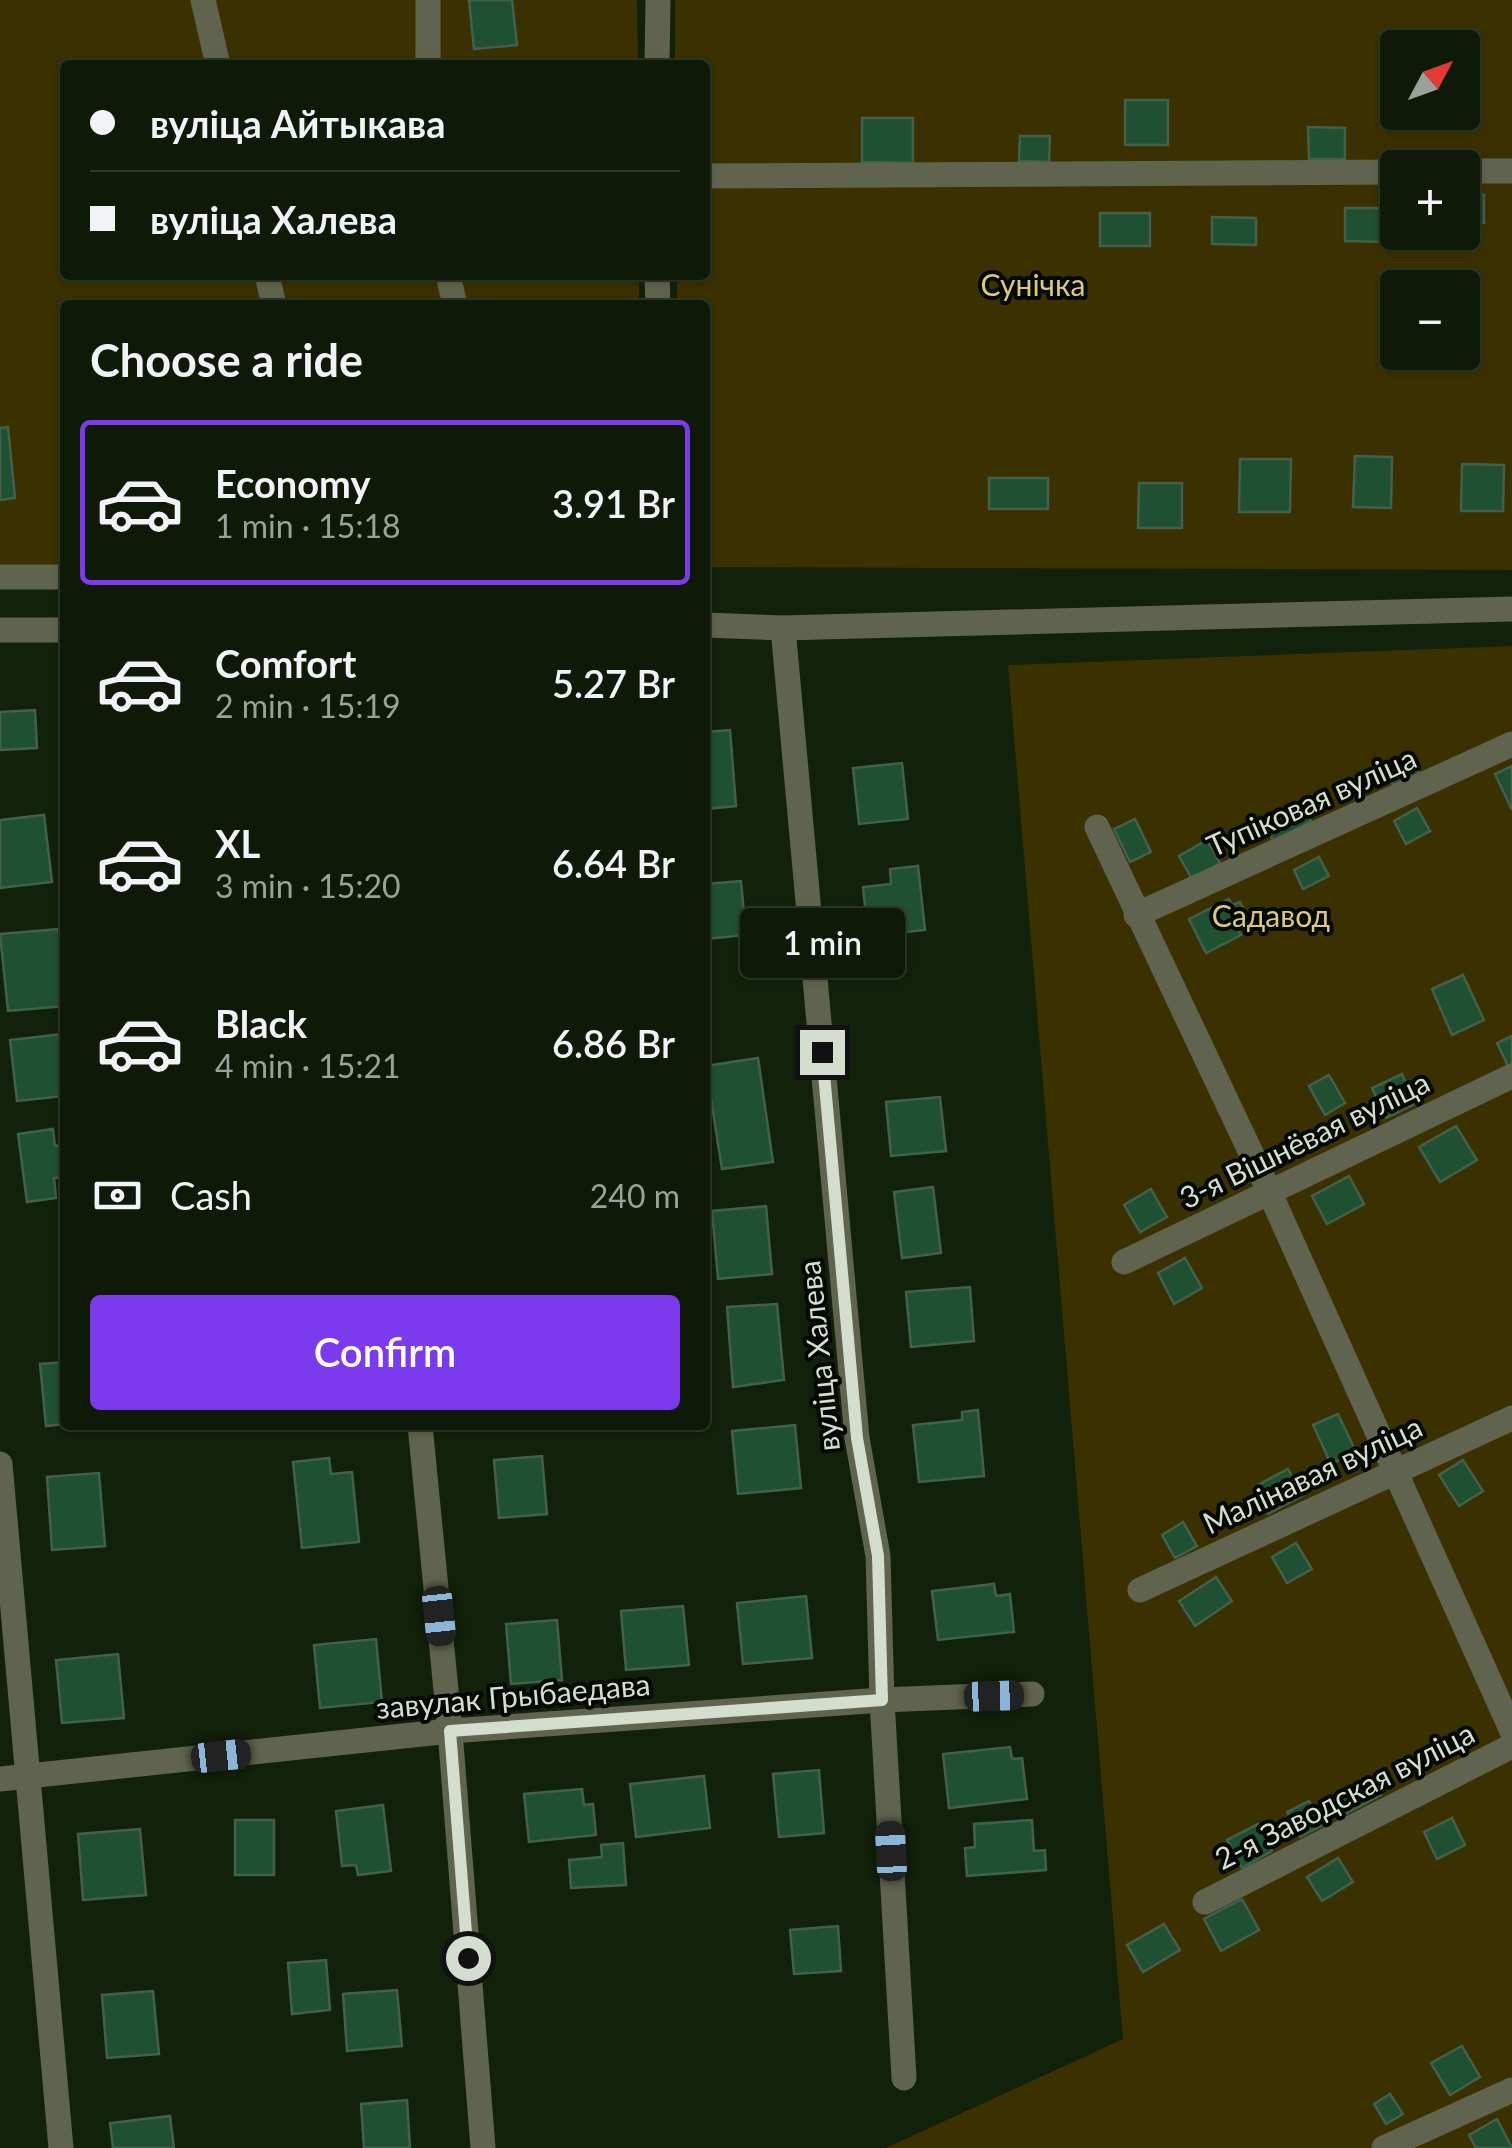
<!DOCTYPE html>
<html lang="en">
<head>
<meta charset="utf-8">
<style>
	body { margin:0; font-family:Lato,sans-serif; background:#1c2615; color:#f1f3f6; height:100vh; display:flex; flex-direction:column; font-size:38px; white-space:nowrap }
	* { box-sizing:border-box; margin:0 }
	p { font-size:32px; color:#9ba09b }
	.icon { flex:none; width:55px; height:55px; fill:none; stroke:currentColor; stroke-width:2; stroke-linecap:round; stroke-linejoin:round }
	.map { position:relative; flex:1; overflow:hidden }
	.side { position:absolute; left:60px; top:300px; width:650px; height:1130px; display:flex; flex-direction:column; background:#0e1907; border-radius:10px; box-shadow:0 2px 8px #0004,0 0 0 2px #2e3828 }
	.side>* { flex:none }
	.top-card { position:absolute; left:60px; top:60px; width:650px; height:220px; border-radius:10px; box-shadow:0 2px 8px #0004,0 0 0 2px #2e3828; display:grid; align-content:center; height:220px; padding:0 30px; background:#0e1907 }
	.needle { width:65px; rotate:49deg }
	.fabs { position:absolute; left:1380px; top:30px; display:grid; gap:20px }
	.fabs a { display:grid; place-items:center; width:100px; height:100px; border-radius:10px; background:#0e1907; box-shadow:0 2px 8px #0004,0 0 0 2px #2e3828; font-size:50px }
	.end { position:absolute; width:45px; height:45px; margin:-22px; border:12px solid #d3dece; background:#111; box-shadow:0 0 0 5px #111 }
	.from { border-radius:50% }
	.bubble { position:absolute; height:70px; border-radius:10px; background:#0e1907; box-shadow:0 2px 8px #0004,0 0 0 2px #2e3828; font-size:32px; font-weight:600; line-height:70px; text-align:center }
	.car { position:absolute; width:30px; height:60px; margin:-30px -15px; border-radius:12px; box-shadow:0 0 8px 2px #0007; background:linear-gradient(#222 24%,#8ab4d8 0 40%,#222 0 76%,#8ab4d8 0 86%,#222 0) }
	.top-card b { display:flex; align-items:center; gap:35px; height:95px; font-size:38px }
	.top-card b+b { border-top:2px solid #2e3828 }
	.top-card i { width:25px; height:25px; background:#f1f3f6 }
	ul { padding:0; list-style:none }
	li { display:flex; align-items:center; gap:30px; height:165px; margin:0 20px 15px; padding:0 10px; border:5px solid transparent; border-radius:10px }
	li div { flex:1 }
	li b { display:block; font-size:38px }
	li em { font-style:normal; font-weight:600 }
	li.active { border-color:#7c3aed }
	li>.icon { width:90px; height:90px; stroke-width:1.5 }
	h2 { padding:0 30px; font-size:45px; line-height:120px }
	.pay { display:flex; align-items:center; gap:25px; height:110px; padding:0 30px; font-size:38px }
	.pay p { margin-inline-start:auto }
	.primary-button { display:flex; gap:20px; margin-top:auto; padding:20px 30px }
	.primary-button a { flex:1; height:115px; border-radius:10px; background:#7c3aed; color:#fff; font-size:40px; font-weight:600; line-height:115px; text-align:center }
	.map>svg:first-child { display:block }
	.green { fill:#3a3000; fill-rule:evenodd }
	.building { fill:#205032; stroke:#43604c; stroke-width:2.5 }
	.lines { fill:none; stroke-linecap:round; stroke-linejoin:round }
	.minor { stroke:#60644f; stroke-width:25 }
	.route { stroke:#d3dece; stroke-width:12 }
	.labels { text-anchor:middle; dominant-baseline:central; stroke-width:8; stroke-linejoin:round; paint-order:stroke }
	.park-label { font-size:30px; fill:#dcca7a; stroke:#040802 }
	.street-label { font-size:30px; fill:#d3dece; stroke:#040802 }
</style>
</head>
<body>
<div class="map">
<svg width="1512" height="2148" viewBox="0 0 1512 2148">
	<rect width="100%" height="100%" fill="#122109"/>
	<g class="green">
		<path d="M 0,0 L 637,0 L 638,65 L 65,65 L 65,275 L 639,275 L 639,305 L 65,305 L 65,581 L 0,582 Z"/>
		<path d="M 675,0 L 1512,0 L 1512,570 L 705,567 L 705,305 L 677,305 L 677,275 L 705,275 L 705,65 L 675,65 ZM 1398,48 L 1462,48 L 1462,112 L 1398,112 ZM 1398,168 L 1462,168 L 1462,232 L 1398,232 ZM 1398,288 L 1462,288 L 1462,352 L 1398,352 Z"/>
		<path d="M 1512,646 L 1512,2148 L 886,2148 L 1123,2039 L 1008,665 Z"/>
	</g>
	<g class="building">
		<path d="M 469,0 L 512,0 L 517,45 L 474,49 Z"/>
		<rect x="1125" y="100" width="43" height="45"/>
		<path d="M 862,118 L 913,118 L 913,163 L 862,162 Z"/>
		<path d="M 1308,127 L 1345,128 L 1345,159 L 1309,159 Z"/>
		<path d="M 1020,136 L 1050,136 L 1049,162 L 1019,161 Z"/>
		<rect x="1462" y="195" width="22" height="28"/>
		<path d="M 1345,208 L 1387,208 L 1386,242 L 1345,241 Z"/>
		<rect x="1100" y="213" width="50" height="33"/>
		<path d="M 1212,217 L 1256,218 L 1256,245 L 1212,244 Z"/>
		<path d="M 8,427 L 15,498 L 0,500 L 0,428 Z"/>
		<path d="M 1355,456 L 1392,457 L 1391,508 L 1353,507 Z"/>
		<path d="M 1240,459 L 1291,459 L 1290,512 L 1239,512 Z"/>
		<path d="M 1462,464 L 1504,465 L 1503,511 L 1461,511 Z"/>
		<rect x="989" y="478" width="59" height="31"/>
		<path d="M 1139,483 L 1182,483 L 1182,528 L 1138,528 Z"/>
		<path d="M 35,710 L 37,748 L 0,750 L 0,712 Z"/>
		<path d="M 730,730 L 736,806 L 705,809 L 705,732 Z"/>
		<path d="M 1411,755 L 1419,774 L 1393,785 L 1385,767 Z"/>
		<path d="M 902,763 L 908,819 L 859,824 L 853,768 Z"/>
		<path d="M 1512,766 L 1512,810 L 1495,774 Z"/>
		<path d="M 1302,805 L 1311,821 L 1274,842 L 1265,826 Z"/>
		<path d="M 1417,808 L 1430,831 L 1406,844 L 1394,821 Z"/>
		<path d="M 44,815 L 52,882 L 0,888 L 0,820 Z"/>
		<path d="M 1135,819 L 1151,852 L 1130,862 L 1114,829 Z"/>
		<path d="M 1207,840 L 1220,863 L 1192,879 L 1179,856 Z"/>
		<path d="M 1319,857 L 1329,876 L 1303,889 L 1294,870 Z"/>
		<path d="M 918,866 L 925,930 L 868,936 L 863,887 L 891,884 L 890,869 Z"/>
		<path d="M 741,881 L 746,935 L 705,939 L 705,884 Z"/>
		<path d="M 1229,899 L 1232,905 L 1240,902 L 1250,921 L 1237,927 L 1241,935 L 1206,953 L 1189,919 Z"/>
		<path d="M 58,929 L 65,975 L 65,1006 L 8,1011 L 0,934 Z"/>
		<path d="M 1463,975 L 1484,1020 L 1452,1035 L 1432,989 Z"/>
		<path d="M 63,1034 L 65,1096 L 17,1101 L 10,1040 Z"/>
		<path d="M 1512,1036 L 1512,1065 L 1508,1066 L 1497,1043 Z"/>
		<path d="M 758,1058 L 773,1162 L 722,1169 L 711,1099 L 705,1100 L 705,1066 Z"/>
		<path d="M 1402,1074 L 1415,1104 L 1386,1118 L 1372,1088 Z"/>
		<path d="M 1329,1075 L 1345,1103 L 1325,1115 L 1309,1086 Z"/>
		<path d="M 940,1097 L 946,1151 L 891,1156 L 886,1102 Z"/>
		<path d="M 1456,1126 L 1477,1160 L 1440,1182 L 1419,1147 Z"/>
		<path d="M 53,1129 L 55,1146 L 65,1144 L 65,1177 L 54,1178 L 56,1198 L 27,1202 L 18,1134 Z"/>
		<path d="M 1349,1176 L 1364,1204 L 1327,1224 L 1312,1196 Z"/>
		<path d="M 933,1187 L 941,1253 L 902,1258 L 894,1192 Z"/>
		<path d="M 1151,1189 L 1167,1217 L 1140,1232 L 1124,1205 Z"/>
		<path d="M 766,1206 L 772,1274 L 718,1279 L 712,1211 Z"/>
		<path d="M 1185,1258 L 1202,1288 L 1174,1304 L 1158,1273 Z"/>
		<path d="M 970,1287 L 974,1341 L 911,1347 L 906,1292 Z"/>
		<path d="M 777,1304 L 784,1380 L 733,1387 L 727,1307 Z"/>
		<path d="M 65,1362 L 65,1424 L 46,1426 L 40,1364 Z"/>
		<path d="M 978,1410 L 984,1476 L 919,1482 L 913,1425 L 962,1420 L 962,1412 Z"/>
		<path d="M 1338,1414 L 1356,1452 L 1331,1464 L 1313,1425 Z"/>
		<path d="M 795,1425 L 801,1488 L 738,1494 L 732,1431 Z"/>
		<path d="M 542,1456 L 547,1514 L 499,1518 L 494,1460 Z"/>
		<path d="M 329,1458 L 331,1474 L 352,1472 L 359,1542 L 302,1548 L 293,1462 Z"/>
		<path d="M 1463,1460 L 1483,1491 L 1459,1506 L 1439,1475 Z"/>
		<path d="M 1288,1469 L 1302,1496 L 1268,1514 L 1254,1487 Z"/>
		<path d="M 99,1473 L 105,1546 L 52,1550 L 47,1477 Z"/>
		<path d="M 1183,1522 L 1197,1546 L 1175,1558 L 1162,1535 Z"/>
		<path d="M 1296,1543 L 1312,1569 L 1287,1583 L 1272,1557 Z"/>
		<path d="M 1216,1577 L 1232,1601 L 1195,1626 L 1179,1601 Z"/>
		<path d="M 994,1584 L 996,1596 L 1010,1594 L 1014,1632 L 938,1640 L 932,1591 Z"/>
		<path d="M 806,1596 L 812,1658 L 743,1664 L 737,1603 Z"/>
		<path d="M 683,1606 L 689,1665 L 626,1670 L 621,1611 Z"/>
		<path d="M 557,1620 L 562,1680 L 511,1684 L 506,1624 Z"/>
		<path d="M 376,1639 L 382,1702 L 320,1708 L 314,1645 Z"/>
		<path d="M 118,1654 L 124,1718 L 62,1723 L 56,1660 Z"/>
		<path d="M 1010,1747 L 1012,1759 L 1022,1758 L 1027,1799 L 949,1808 L 943,1754 Z"/>
		<path d="M 819,1770 L 824,1833 L 779,1837 L 773,1774 Z"/>
		<path d="M 704,1776 L 710,1828 L 636,1837 L 630,1784 Z"/>
		<path d="M 1371,1777 L 1381,1795 L 1347,1813 L 1338,1796 Z"/>
		<path d="M 582,1789 L 584,1805 L 593,1804 L 596,1835 L 529,1842 L 524,1794 Z"/>
		<path d="M 1309,1801 L 1321,1826 L 1300,1837 L 1287,1812 Z"/>
		<path d="M 383,1805 L 391,1871 L 358,1875 L 356,1865 L 342,1866 L 336,1811 Z"/>
		<path d="M 1452,1818 L 1465,1845 L 1437,1859 L 1424,1832 Z"/>
		<rect x="235" y="1820" width="39" height="55"/>
		<path d="M 1032,1820 L 1034,1851 L 1045,1850 L 1046,1870 L 967,1876 L 965,1848 L 975,1847 L 974,1824 Z"/>
		<path d="M 1258,1824 L 1272,1851 L 1242,1868 L 1227,1840 Z"/>
		<path d="M 140,1829 L 146,1895 L 83,1900 L 78,1834 Z"/>
		<path d="M 623,1843 L 626,1885 L 571,1888 L 569,1860 L 602,1857 L 601,1845 Z"/>
		<path d="M 1338,1858 L 1353,1882 L 1322,1901 L 1307,1877 Z"/>
		<path d="M 1242,1899 L 1259,1930 L 1221,1951 L 1204,1919 Z"/>
		<path d="M 1164,1924 L 1180,1950 L 1143,1972 L 1127,1945 Z"/>
		<path d="M 838,1926 L 841,1971 L 794,1974 L 790,1930 Z"/>
		<path d="M 326,1960 L 330,2010 L 292,2014 L 288,1963 Z"/>
		<path d="M 397,1990 L 402,2046 L 347,2051 L 343,1994 Z"/>
		<path d="M 153,1991 L 159,2054 L 107,2058 L 102,1995 Z"/>
		<path d="M 1462,2046 L 1480,2077 L 1450,2095 L 1431,2063 Z"/>
		<path d="M 1390,2094 L 1403,2114 L 1386,2124 L 1374,2104 Z"/>
		<path d="M 407,2100 L 410,2148 L 364,2148 L 361,2104 Z"/>
		<path d="M 170,2116 L 174,2148 L 113,2148 L 110,2123 Z"/>
		<path d="M 1497,2119 L 1512,2148 L 1476,2148 L 1469,2135 Z"/>
	</g>
	<g class="lines">
		<g class="minor">
			<path d="M 203,0 L 218,65"/>
			<path d="M 428,0 L 428,65"/>
			<path d="M 657,65 L 658,0"/>
			<path d="M 1462,171 L 1512,171"/>
			<path d="M 705,176 L 1398,172"/>
			<path d="M 267,275 L 274,305"/>
			<path d="M 448,275 L 455,305"/>
			<path d="M 657,275 L 658,305"/>
			<path d="M 0,577 L 65,577"/>
			<path d="M 705,625 L 783,628 L 1512,609"/>
			<path d="M 783,628 L 857,1438 L 878,1556 L 882,1700 L 904,2078"/>
			<path d="M 0,630 L 65,630"/>
			<path d="M 1097,827 L 1269,1191 L 1512,1731"/>
			<path d="M 1136,915 L 1512,744"/>
			<path d="M 1124,1262 L 1512,1076"/>
			<path d="M 420,1425 L 450,1731 L 483,2148"/>
			<path d="M 0,1464 L 61,2148"/>
			<path d="M 1140,1590 L 1512,1418"/>
			<path d="M 0,1779 L 450,1731 L 882,1700 L 1032,1694"/>
			<path d="M 1205,1902 L 1512,1746"/>
			<path d="M 1384,2148 L 1512,2090"/>
		</g>
	</g>
	<g class="lines">
		<path class="route" d="M 468,1958 L 450,1731 L 882,1700 L 878,1556 L 857,1438 L 822,1052"/>
	</g>
	<g class="labels">
		<g class="park-label">
			<text x="1033" y="284">Сунічка</text>
			<text x="1271" y="915">Садавод</text>
		</g>
		<g class="street-label">
			<text transform="translate(1311 801) rotate(-24)">Тупіковая вуліца</text>
			<text transform="translate(1304 1139) rotate(-26)">3-я Вішнёвая вуліца</text>
			<text transform="translate(818 1356) rotate(-96)">вуліца Халева</text>
			<text transform="translate(1312 1474) rotate(-25)">Малінавая вуліца</text>
			<text transform="translate(513 1695) rotate(-5)">завулак Грыбаедава</text>
			<text transform="translate(1344 1795) rotate(-27)">2-я Заводская вуліца</text>
		</g>
	</g>
</svg>
<div class="fabs">
<a><svg class="needle" viewBox="-14 -14 28 28"><path d="M0-13l5 13h-10z" fill="#e53935"/><path d="M0 13l5-13h-10z" fill="#9ba09b"/></svg></a>
<a>+</a>
<a>−</a>
</div>
<i class="end from" style="left:468px;top:1958px"></i>
<i class="end" style="left:822px;top:1052px"></i>
<div class="bubble" style="left:740px;top:908px;width:165px">1 min</div>
<i class="car" style="left:439px;top:1616px;rotate:174deg"></i>
<i class="car" style="left:994px;top:1696px;rotate:88deg"></i>
<i class="car" style="left:221px;top:1756px;rotate:84deg"></i>
<i class="car" style="left:891px;top:1851px;rotate:357deg"></i>
<div class="top-card">
<b><i class="from"></i>вуліца Айтыкава</b>
<b><i></i>вуліца Халева</b>
</div>
<section class="side">
<h2>Choose a ride</h2>
<ul>
<li class="active"><svg class="icon" aria-label="car" viewBox="0 0 24 24"><path d="M5 17H2v-5l4-1 3-4h7l3 4 3 1v5h-3M9 17h6M6 11h13"/><circle cx="7" cy="17" r="2"/><circle cx="17" cy="17" r="2"/></svg><div><b>Economy</b><p>1 min · 15:18</p></div><em>3.91 Br</em></li>
<li><svg class="icon" aria-label="car" viewBox="0 0 24 24"><path d="M5 17H2v-5l4-1 3-4h7l3 4 3 1v5h-3M9 17h6M6 11h13"/><circle cx="7" cy="17" r="2"/><circle cx="17" cy="17" r="2"/></svg><div><b>Comfort</b><p>2 min · 15:19</p></div><em>5.27 Br</em></li>
<li><svg class="icon" aria-label="car" viewBox="0 0 24 24"><path d="M5 17H2v-5l4-1 3-4h7l3 4 3 1v5h-3M9 17h6M6 11h13"/><circle cx="7" cy="17" r="2"/><circle cx="17" cy="17" r="2"/></svg><div><b>XL</b><p>3 min · 15:20</p></div><em>6.64 Br</em></li>
<li><svg class="icon" aria-label="car" viewBox="0 0 24 24"><path d="M5 17H2v-5l4-1 3-4h7l3 4 3 1v5h-3M9 17h6M6 11h13"/><circle cx="7" cy="17" r="2"/><circle cx="17" cy="17" r="2"/></svg><div><b>Black</b><p>4 min · 15:21</p></div><em>6.86 Br</em></li>
</ul>
<div class="pay"><svg class="icon" aria-label="cash" viewBox="0 0 24 24"><path d="M3 7h18v10H3z"/><circle cx="12" cy="12" r="2"/></svg>Cash<p>240 m</p></div>
<div class="primary-button"><a>Confirm</a></div>
</section>
</div>
</body>
</html>
